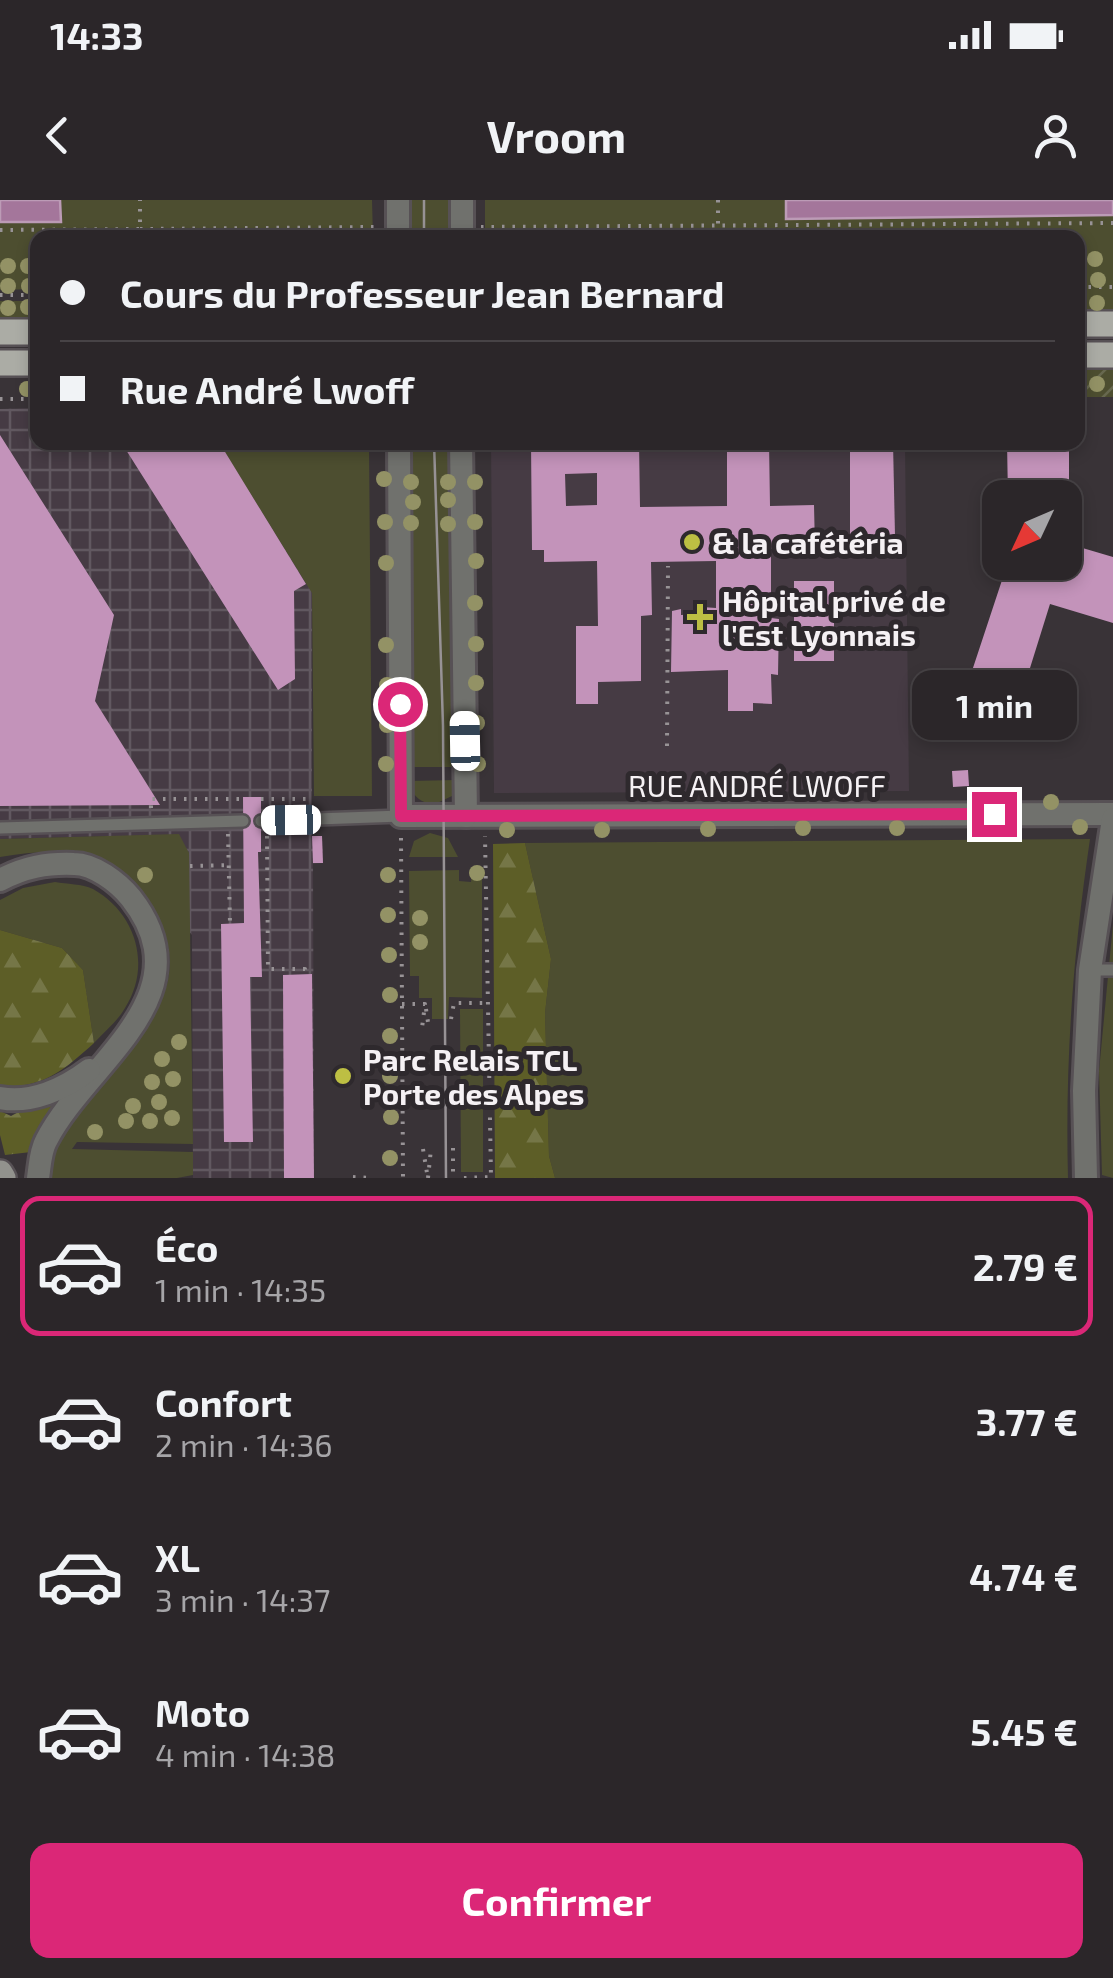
<!DOCTYPE html>
<html lang="fr">
<head>
<meta charset="utf-8">
<style>
	body { margin:0; font-family:"Exo 2",sans-serif; background:#373235; color:#f1f3f6; height:100vh; display:flex; flex-direction:column; font-size:38px; white-space:nowrap }
	* { box-sizing:border-box; margin:0 }
	p { font-size:32px; color:#a6a5a8 }
	.icon { flex:none; width:55px; height:55px; fill:none; stroke:currentColor; stroke-width:2; stroke-linecap:round; stroke-linejoin:round }
	.map { position:relative; height:978px; overflow:hidden }
	.drawer { display:flex; flex-direction:column; background:#2b2629; flex:1 }
	.drawer>* { flex:none }
	.hud { position:absolute; left:30px; top:30px; width:1055px; height:220px; border-radius:20px; box-shadow:0 5px 15px #0003,0 0 0 2px #474346; display:grid; align-content:center; height:220px; padding:0 30px; background:#2b2629 }
	.needle { width:65px; rotate:226deg }
	.fabs { position:absolute; left:982px; top:280px; display:grid; gap:20px }
	.fabs a { display:grid; place-items:center; width:100px; height:100px; border-radius:20px; background:#2b2629; box-shadow:0 5px 15px #0003,0 0 0 2px #474346; font-size:50px }
	.end { position:absolute; width:45px; height:45px; margin:-22px; border:12px solid #db2777; background:#fff; box-shadow:0 0 0 5px #fff }
	.from { border-radius:50% }
	.bubble { position:absolute; height:70px; border-radius:20px; background:#2b2629; box-shadow:0 5px 15px #0003,0 0 0 2px #474346; font-size:32px; font-weight:700; line-height:70px; text-align:center }
	.car { position:absolute; width:30px; height:60px; margin:-30px -15px; border-radius:12px; box-shadow:0 0 8px 2px #0007; background:linear-gradient(#fff 24%,#345 0 40%,#fff 0 76%,#345 0 86%,#fff 0) }
	.hud b { display:flex; align-items:center; gap:35px; height:95px; font-size:38px }
	.hud b+b { border-top:2px solid #474346 }
	.hud i { width:25px; height:25px; background:#f1f3f6 }
	ul { padding:18px 0 0; list-style:none }
	li { display:flex; align-items:center; gap:30px; height:140px; margin:0 20px 15px; padding:0 10px; border:5px solid transparent; border-radius:20px }
	li div { flex:1 }
	li b { display:block; font-size:38px }
	li em { font-style:normal; font-weight:700 }
	li.on { border-color:#db2777 }
	li>.icon { width:90px; height:90px; stroke-width:1.5 }
	.primary-button { display:flex; gap:20px; margin-top:auto; padding:20px 30px }
	.primary-button a { flex:1; height:115px; border-radius:20px; background:#db2777; color:#fff; font-size:40px; font-weight:700; line-height:115px; text-align:center }
	.status { display:flex; justify-content:space-between; align-items:center; height:70px; padding:0 50px; background:#2b2629; direction:ltr }
	.status svg { height:28px; fill:currentColor }
	header { display:flex; justify-content:space-between; align-items:center; height:130px; padding:0 30px; background:#2b2629; font-size:45px; font-weight:700 }
	.map>svg:first-child { display:block }
	.built { fill:#463b44 }
	.industrial { fill:url(#industrial-grid) }
	.grass { fill:#4d4e30 }
	.forest { fill:url(#forest-firs) }
	.garden { fill:url(#garden-furrows) }
	.water { fill:#a4769b; stroke:#bc9bb6; stroke-width:2.5 }
	.building { fill:#c393ba; fill-rule:evenodd }
	.lines { fill:none; stroke-linecap:round; stroke-linejoin:round }
	.service-casing { stroke:#575155; stroke-width:16 }
	.minor-casing { stroke:#575155; stroke-width:28 }
	.secondary-casing { stroke:#575155; stroke-width:30 }
	.primary-casing { stroke:#575155; stroke-width:30 }
	.path { stroke:#989396; stroke-width:4; stroke-dasharray:2.5 8; stroke-linecap:butt }
	.service { stroke:#70716d; stroke-width:11 }
	.minor { stroke:#70716d; stroke-width:22 }
	.secondary { stroke:#92928d; stroke-width:25 }
	.primary { stroke:#abaca5; stroke-width:25 }
	.tram { stroke:#979295; stroke-width:2.5 }
	.tree { fill:#939265 }
	.route { stroke:#db2777; stroke-width:12 }
	.poi-dot { fill:#bdbf43; stroke:#2e292d; stroke-width:4 }
	.labels { text-anchor:middle; dominant-baseline:central; stroke-width:10; stroke-linejoin:round; paint-order:stroke }
	.poi-label { font-size:30px; font-weight:bold; fill:#f5f1f4; stroke:#2e292d; text-anchor:start }
	.street-label { font-size:30px; fill:#f5f1f4; stroke:#2e292d }
</style>
</head>
<body>
<div class="status"><b>14:33</b><svg viewBox="0 0 49 12"><path d="M0 12V9h3v3zM5 12V6h3v6zM10 12V3h3v9zM15 12V0h3v12zM26 1h20v11H26zM47 4h2v5h-2z"/></svg></div>
<header><svg class="icon" aria-label="back" viewBox="0 0 24 24"><path d="M15 5l-7 7 7 7"/></svg>Vroom<svg class="icon" aria-label="person" viewBox="0 0 24 24"><circle cx="12" cy="8" r="4"/><path d="M4 21q1-7 8-7t8 7"/></svg></header>
<div class="map">
<svg width="1113" height="978" viewBox="0 0 1113 978">
	<defs>
		<pattern id="industrial-grid" width="8" height="8" patternUnits="userSpaceOnUse" patternTransform="scale(2.5)"><rect width="8" height="8" fill="#463b44"/><path d="M0 4h8M4 0v8" fill="none" stroke="#615860"/></pattern>
		<pattern id="forest-firs" width="22" height="20" patternUnits="userSpaceOnUse" patternTransform="scale(2.5)"><rect width="22" height="20" fill="#5d5e27"/><path d="M5 1l3.5 6h-7zM16 11l3.5 6h-7z" fill="#757647"/></pattern>
		<pattern id="garden-furrows" width="10" height="10" patternUnits="userSpaceOnUse" patternTransform="scale(2.5)"><rect width="10" height="10" fill="#4d4e30"/><path d="M-1 1l2-2M0 10L10 0M9 11l2-2" fill="none" stroke="#67684f"/></pattern>
	</defs>
	<rect width="100%" height="100%" fill="#393337"/>
	<path class="built" d="M 491,243 L 905,243 L 909,591 L 494,593 Z"/>
	<path class="industrial" d="M 37,208 L 38,242 L 219,243 L 312,392 L 312,636 L 322,636 L 323,663 L 313,664 L 314,978 L 193,978 L 192,735 L 113,636 L 0,639 L 0,209 Z"/>
	<g class="grass">
		<path d="M 0,0 L 372,0 L 373,37 L 38,38 L 37,89 L 0,90 Z"/>
		<path d="M 404,0 L 452,0 L 453,37 L 405,37 Z"/>
		<path d="M 485,0 L 1113,0 L 1113,115 L 1078,115 L 1078,38 L 485,37 Z"/>
		<path d="M 0,101 L 37,101 L 37,121 L 0,122 Z"/>
		<path d="M 219,243 L 369,243 L 372,596 L 314,596 L 312,393 Z"/>
		<path d="M 406,243 L 453,243 L 457,567 L 409,567 Z"/>
		<path d="M 457,580 L 452,596 L 435,604 C 421,604 411,595 409,581 Z"/>
		<path d="M 430,633 L 448,638 L 458,657 L 409,657 L 414,641 Z"/>
		<path d="M 179,634 L 189,653 L 193,944 L 77,942 L 72,949 L 193,952 L 193,975 L 177,978 L 47,978 C 64,868 238,816 140,689 C 106,644 49,649 0,657 L 0,639 Z"/>
		<path d="M 1090,639 C 1073,755 1065,861 1068,978 L 555,978 L 549,956 L 545,813 L 551,759 L 525,643 Z"/>
		<path d="M 459,670 L 459,681 L 471,682 L 472,670 L 482,671 L 482,798 L 449,797 L 448,819 L 432,819 L 432,798 L 419,798 L 419,776 L 410,776 L 409,671 Z"/>
		<path d="M 55,682 C 67,684 82,684 93,689 C 136,713 152,766 125,808 C 118,821 104,832 94,843 L 83,770 L 62,748 L 0,730 L 0,700 L 23,688 Z"/>
		<path d="M 1113,724 L 1113,978 L 1102,975 L 1099,871 Z"/>
		<path d="M 460,809 L 483,809 L 483,972 L 461,972 Z"/>
	</g>
	<g class="forest">
		<path d="M 525,643 L 551,759 L 545,813 L 549,956 L 555,978 L 495,978 L 493,644 Z"/>
		<path d="M 0,730 L 62,748 L 83,770 L 94,843 C 64,870 43,889 0,886 Z"/>
		<path d="M 53,902 L 58,906 L 31,952 L 5,955 L 0,935 L 0,911 L 11,916 L 28,907 Z"/>
	</g>
	<path class="garden" d="M 1113,165 L 1113,197 L 1078,197 L 1078,166 Z"/>
	<g class="water">
		<path d="M 0,0 L 60,0 L 61,22 L 0,22 Z"/>
		<path d="M 786,0 L 1113,0 L 1113,15 L 786,19 Z"/>
	</g>
	<g class="building">
		<path d="M 0,235 L 114,415 L 95,501 L 160,605 L 0,606 Z"/>
		<path d="M 121,242 L 219,242 L 306,384 L 294,391 L 295,479 L 278,490 Z"/>
		<path d="M 531,242 L 639,242 L 640,307 L 727,306 L 727,242 L 769,242 L 770,306 L 814,305 L 815,348 L 771,349 L 771,418 L 779,419 L 778,475 L 771,474 L 772,504 L 753,503 L 753,511 L 728,511 L 728,470 L 671,472 L 672,411 L 681,409 L 681,415 L 702,414 L 702,407 L 716,408 L 716,361 L 651,362 L 652,415 L 641,416 L 641,481 L 598,482 L 598,504 L 576,504 L 576,426 L 598,426 L 597,361 L 544,362 L 544,350 L 532,350 ZM 597,273 L 597,305 L 566,306 L 565,274 Z"/>
		<path d="M 850,242 L 893,242 L 895,336 L 850,335 Z"/>
		<path d="M 1007,242 L 1062,242 L 1062,246 L 1069,246 L 1069,344 L 1113,357 L 1113,423 L 1050,404 L 1020,500 L 1026,502 L 1022,514 L 1003,508 L 1001,515 L 954,515 L 964,482 L 968,483 L 1008,362 L 1065,362 L 1065,298 L 1008,298 Z"/>
		<rect x="794" y="381" width="40" height="80"/>
		<path d="M 968,570 L 969,586 L 953,587 L 952,571 Z"/>
		<path d="M 243,597 L 261,597 L 261,652 L 258,652 L 262,777 L 250,777 L 253,942 L 224,942 L 221,724 L 244,723 Z"/>
		<path d="M 312,636 L 322,636 L 323,663 L 313,663 Z"/>
		<path d="M 312,774 L 314,978 L 284,978 L 283,775 Z"/>
	</g>
	<g class="lines">
		<defs>
			<g id="service">
				<path d="M 261,621 L 401,616"/>
				<path d="M 0,628 L 243,621"/>
				<path d="M 1090,770 L 1113,770"/>
			</g>
			<g id="minor">
				<path d="M 462,0 L 462,38"/>
				<path d="M 398,38 L 398,0"/>
				<path d="M 399,242 L 401,616 L 1113,614"/>
				<path d="M 461,242 L 466,616"/>
				<path d="M 0,680 C 25,667 46,663 74,664 C 94,664 118,682 131,698 C 208,796 86,862 46,941 C 40,952 40,966 38,978"/>
				<path d="M 0,898 C 31,904 64,889 89,870"/>
				<path d="M 1086,978 L 1084,891 L 1090,770 L 1113,619"/>
			</g>
			<path id="secondary" d="M 0,973 L 3,978"/>
			<g id="primary">
				<path d="M 1078,124 L 1113,124"/>
				<path d="M 0,132 L 38,132"/>
				<path d="M 1078,155 L 1113,155"/>
				<path d="M 0,163 L 38,163"/>
			</g>
		</defs>
		<use href="#service" class="service-casing"/>
		<use href="#minor" class="minor-casing"/>
		<use href="#secondary" class="secondary-casing"/>
		<use href="#primary" class="primary-casing"/>
		<g class="path">
			<path d="M 718,0 L 718,25"/>
			<path d="M 481,27 L 1113,23"/>
			<path d="M 140,29 L 375,27"/>
			<path d="M 0,30 L 140,29 L 140,0"/>
			<path d="M 1078,87 L 1113,87"/>
			<path d="M 0,95 L 38,95"/>
			<path d="M 0,199 L 38,199"/>
			<path d="M 667,546 L 668,366"/>
			<path d="M 261,599 L 313,599"/>
			<path d="M 151,608 L 151,599 L 243,599"/>
			<path d="M 228,634 L 230,723"/>
			<path d="M 267,636 L 268,769 L 305,769 L 305,775"/>
			<path d="M 401,638 L 403,978"/>
			<path d="M 190,666 L 229,665"/>
			<path d="M 402,804 L 425,804 L 422,828"/>
			<path d="M 426,809 L 429,829"/>
			<path d="M 451,819 L 454,803 L 487,803"/>
			<path d="M 453,948 L 453,978"/>
			<path d="M 423,949 L 427,973"/>
			<path d="M 353,977 L 373,978"/>
			<path d="M 428,978 L 431,949"/>
			<path d="M 464,978 L 491,977 L 485,636"/>
		</g>
		<use href="#service" class="service"/>
		<use href="#minor" class="minor"/>
		<use href="#secondary" class="secondary"/>
		<use href="#primary" class="primary"/>
		<g class="tram">
			<path d="M 424,0 L 424,38"/>
			<path d="M 434,242 L 443,526 L 446,978"/>
		</g>
	</g>
	<g class="tree">
		<circle cx="1095" cy="59" r="8"/>
		<circle cx="8" cy="66" r="8"/>
		<circle cx="28" cy="66" r="8"/>
		<circle cx="1098" cy="80" r="8"/>
		<circle cx="8" cy="86" r="8"/>
		<circle cx="29" cy="86" r="8"/>
		<circle cx="1097" cy="103" r="8"/>
		<circle cx="28" cy="107" r="8"/>
		<circle cx="8" cy="108" r="8"/>
		<circle cx="1097" cy="184" r="8"/>
		<circle cx="27" cy="189" r="8"/>
		<circle cx="384" cy="279" r="8"/>
		<circle cx="411" cy="282" r="8"/>
		<circle cx="448" cy="282" r="8"/>
		<circle cx="475" cy="282" r="8"/>
		<circle cx="448" cy="300" r="8"/>
		<circle cx="413" cy="302" r="8"/>
		<circle cx="385" cy="322" r="8"/>
		<circle cx="475" cy="322" r="8"/>
		<circle cx="411" cy="323" r="8"/>
		<circle cx="448" cy="324" r="8"/>
		<circle cx="476" cy="361" r="8"/>
		<circle cx="386" cy="363" r="8"/>
		<circle cx="475" cy="403" r="8"/>
		<circle cx="476" cy="444" r="8"/>
		<circle cx="386" cy="445" r="8"/>
		<circle cx="476" cy="483" r="8"/>
		<circle cx="387" cy="485" r="8"/>
		<circle cx="414" cy="490" r="8"/>
		<circle cx="419" cy="513" r="8"/>
		<circle cx="477" cy="523" r="8"/>
		<circle cx="387" cy="525" r="8"/>
		<circle cx="386" cy="564" r="8"/>
		<circle cx="478" cy="564" r="8"/>
		<circle cx="1051" cy="602" r="8"/>
		<circle cx="1004" cy="627" r="8"/>
		<circle cx="1080" cy="627" r="8"/>
		<circle cx="803" cy="628" r="8"/>
		<circle cx="897" cy="628" r="8"/>
		<circle cx="708" cy="629" r="8"/>
		<circle cx="507" cy="630" r="8"/>
		<circle cx="602" cy="630" r="8"/>
		<circle cx="477" cy="673" r="8"/>
		<circle cx="145" cy="675" r="8"/>
		<circle cx="388" cy="675" r="8"/>
		<circle cx="388" cy="715" r="8"/>
		<circle cx="420" cy="718" r="8"/>
		<circle cx="420" cy="742" r="8"/>
		<circle cx="389" cy="755" r="8"/>
		<circle cx="390" cy="795" r="8"/>
		<circle cx="390" cy="836" r="8"/>
		<circle cx="179" cy="842" r="8"/>
		<circle cx="162" cy="859" r="8"/>
		<circle cx="390" cy="876" r="8"/>
		<circle cx="173" cy="879" r="8"/>
		<circle cx="152" cy="882" r="8"/>
		<circle cx="159" cy="902" r="8"/>
		<circle cx="133" cy="906" r="8"/>
		<circle cx="391" cy="917" r="8"/>
		<circle cx="172" cy="918" r="8"/>
		<circle cx="126" cy="921" r="8"/>
		<circle cx="150" cy="921" r="8"/>
		<circle cx="95" cy="932" r="8"/>
		<circle cx="390" cy="958" r="8"/>
	</g>
	<g class="lines">
		<path class="route" d="M 400,504 L 401,616 L 994,614"/>
	</g>
	<g class="poi-dot">
		<circle cx="692" cy="342" r="10"/>
		<path d="M695 402h10v10h10v10h-10v10h-10v-10h-10v-10h10z"/>
		<circle cx="343" cy="876" r="10"/>
	</g>
	<g class="labels">
		<g class="poi-label">
			<text x="712" y="342">&amp; la cafétéria</text>
			<text x="722" y="400">Hôpital privé de<tspan x="722" dy="34">l'Est Lyonnais</tspan></text>
			<text x="363" y="859">Parc Relais TCL<tspan x="363" dy="34">Porte des Alpes</tspan></text>
		</g>
		<g class="street-label">
			<text x="757" y="585">RUE ANDRÉ LWOFF</text>
		</g>
	</g>
</svg>
<div class="fabs">
<a><svg class="needle" viewBox="-14 -14 28 28"><path d="M0-13l5 13h-10z" fill="#e53935"/><path d="M0 13l5-13h-10z" fill="#a6a5a8"/></svg></a>
</div>
<i class="end from" style="left:400px;top:504px"></i>
<i class="end" style="left:994px;top:614px"></i>
<div class="bubble" style="left:912px;top:470px;width:165px">1 min</div>
<i class="car" style="left:465px;top:541px;rotate:359deg"></i>
<i class="car" style="left:291px;top:620px;rotate:269deg"></i>
<div class="hud">
<b><i class="from"></i>Cours du Professeur Jean Bernard</b>
<b><i></i>Rue André Lwoff</b>
</div>
</div>
<section class="drawer">
<ul>
<li class="on"><svg class="icon" aria-label="car" viewBox="0 0 24 24"><path d="M5 17H2v-5l4-1 3-4h7l3 4 3 1v5h-3M9 17h6M6 11h13"/><circle cx="7" cy="17" r="2"/><circle cx="17" cy="17" r="2"/></svg><div><b>Éco</b><p>1 min · 14:35</p></div><em>2.79 €</em></li>
<li><svg class="icon" aria-label="car" viewBox="0 0 24 24"><path d="M5 17H2v-5l4-1 3-4h7l3 4 3 1v5h-3M9 17h6M6 11h13"/><circle cx="7" cy="17" r="2"/><circle cx="17" cy="17" r="2"/></svg><div><b>Confort</b><p>2 min · 14:36</p></div><em>3.77 €</em></li>
<li><svg class="icon" aria-label="car" viewBox="0 0 24 24"><path d="M5 17H2v-5l4-1 3-4h7l3 4 3 1v5h-3M9 17h6M6 11h13"/><circle cx="7" cy="17" r="2"/><circle cx="17" cy="17" r="2"/></svg><div><b>XL</b><p>3 min · 14:37</p></div><em>4.74 €</em></li>
<li><svg class="icon" aria-label="car" viewBox="0 0 24 24"><path d="M5 17H2v-5l4-1 3-4h7l3 4 3 1v5h-3M9 17h6M6 11h13"/><circle cx="7" cy="17" r="2"/><circle cx="17" cy="17" r="2"/></svg><div><b>Moto</b><p>4 min · 14:38</p></div><em>5.45 €</em></li>
</ul>
<div class="primary-button"><a>Confirmer</a></div>
</section>
</body>
</html>
